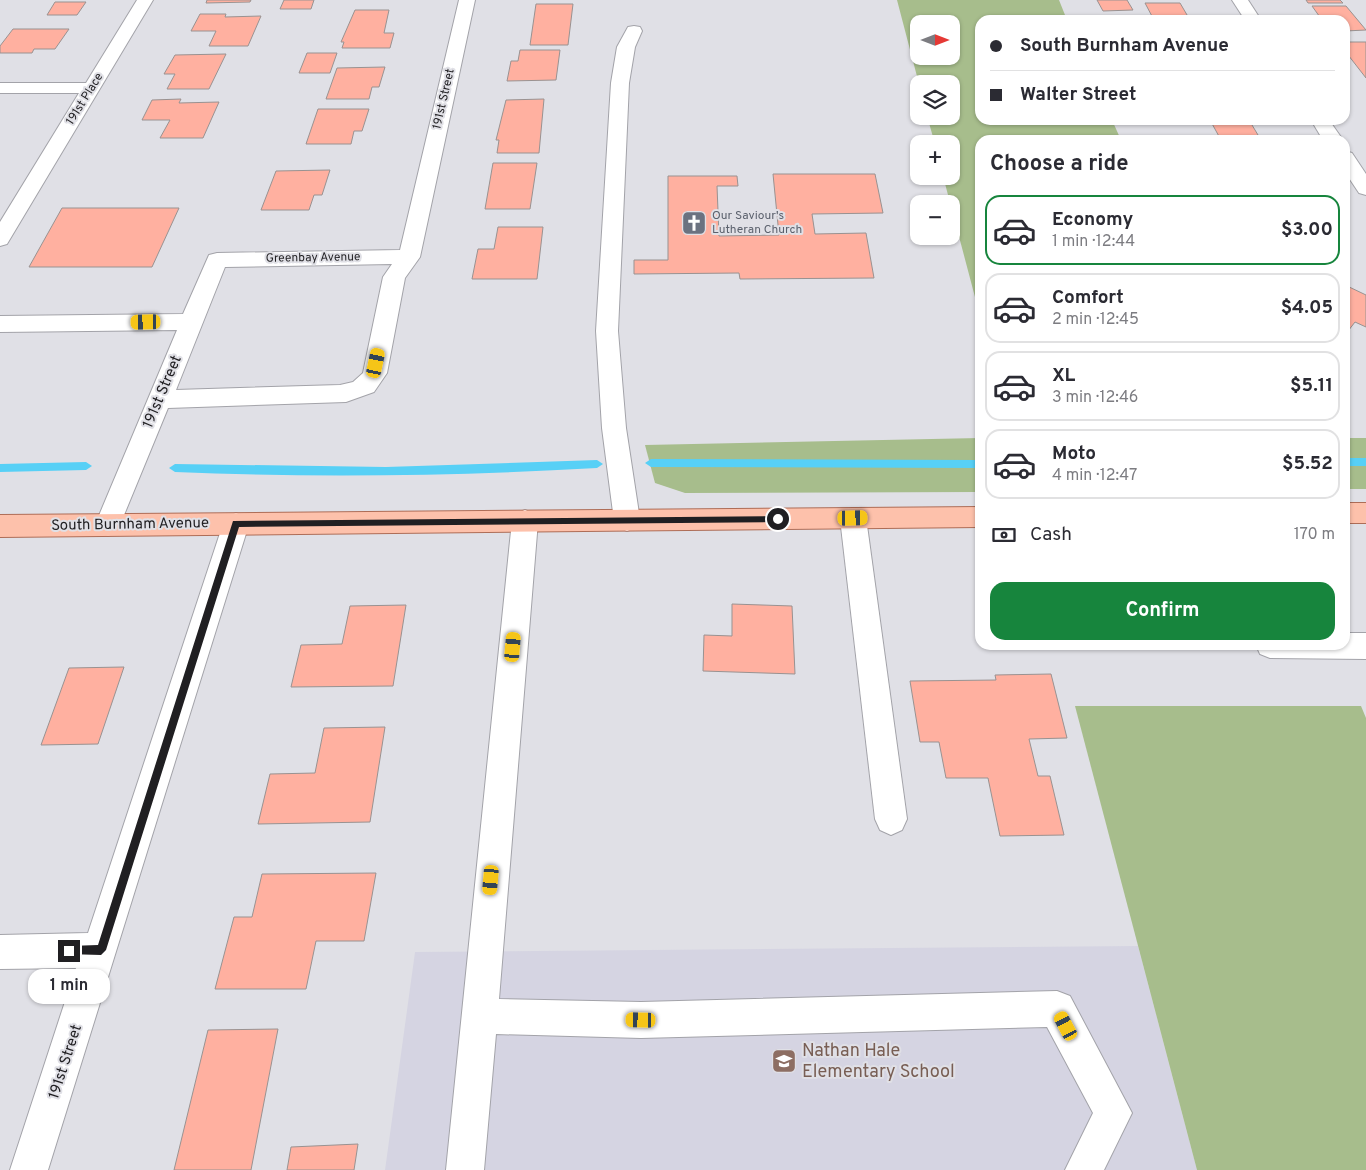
<!DOCTYPE html>
<html lang="en">
<head>
<meta charset="utf-8">
<style>
	body { margin:0; font-family:Overpass,sans-serif; background:#f2f2f3; color:#2b2b33; height:100vh; display:flex; flex-direction:column; font-size:19px; white-space:nowrap }
	* { box-sizing:border-box; margin:0 }
	p { font-size:16px; color:#7c7c81 }
	.icon { flex:none; width:28px; height:28px; fill:none; stroke:currentColor; stroke-width:2; stroke-linecap:round; stroke-linejoin:round }
	.map { position:relative; flex:1; overflow:hidden }
	.drawer { position:absolute; left:975px; top:135px; width:375px; height:515px; display:flex; flex-direction:column; background:#fff; border-radius:15px; box-shadow:0 1px 4px #0004 }
	.drawer>* { flex:none }
	.top-card { position:absolute; left:975px; top:15px; width:375px; height:110px; border-radius:15px; box-shadow:0 1px 4px #0004; display:grid; align-content:center; height:110px; padding:0 15px; background:#fff }
	.needle { width:32px; rotate:90deg }
	.tools { position:absolute; left:910px; top:15px; display:grid; gap:10px }
	.tools a { display:grid; place-items:center; width:50px; height:50px; border-radius:10px; background:#fff; box-shadow:0 1px 4px #0004; font-size:25px }
	.end { position:absolute; width:22px; height:22px; margin:-11px; border:6px solid #201f22; background:#fff; box-shadow:0 0 0 2px #fff }
	.from { border-radius:50% }
	.bubble { position:absolute; height:35px; border-radius:15px; background:#fff; box-shadow:0 1px 4px #0004; font-size:16px; font-weight:700; line-height:35px; text-align:center }
	.car { position:absolute; width:15px; height:30px; margin:-15px -8px; border-radius:6px; box-shadow:0 0 4px 1px #0007; background:linear-gradient(#f5c518 24%,#345 0 40%,#f5c518 0 76%,#345 0 86%,#f5c518 0) }
	.top-card b { display:flex; align-items:center; gap:18px; height:48px; font-size:19px }
	.top-card b+b { border-top:1px solid #e1e1e2 }
	.top-card i { width:12px; height:12px; background:#2b2b33 }
	ul { padding:0; list-style:none }
	li { display:flex; align-items:center; gap:15px; height:70px; margin:0 10px 8px; padding:0 5px; border:2px solid #e1e1e2; border-radius:15px }
	li div { flex:1 }
	li b { display:block; font-size:19px }
	li em { font-style:normal; font-weight:700 }
	li.selected { border-color:#17853d }
	li>.icon { width:45px; height:45px; stroke-width:1.5 }
	h2 { padding:0 15px; font-size:22px; line-height:60px }
	.pay { display:flex; align-items:center; gap:12px; height:55px; padding:0 15px; font-size:19px }
	.pay p { margin-inline-start:auto }
	.button { display:flex; gap:10px; margin-top:auto; padding:10px 15px }
	.button a { flex:1; height:58px; border-radius:15px; background:#17853d; color:#fff; font-size:20px; font-weight:700; line-height:58px; text-align:center }
	.map>svg:first-child { display:block }
	.built { fill:#d5d4e2 }
	.green { fill:#a7bd8c; fill-rule:evenodd }
	.lines { fill:none; stroke-linecap:round; stroke-linejoin:round }
	.stream { fill:#57d0f6; fill-rule:evenodd }
	.building { fill:#ffb0a0; stroke:#999291 }
	.minor-casing { stroke:#a3a3a9; stroke-width:2 }
	.major-casing { stroke:#ae6d57; stroke-width:2 }
	.minor { fill:#fff; fill-rule:evenodd }
	.major { fill:#fdc1ab; fill-rule:evenodd }
	.route { fill:#201f22 }
	.labels { text-anchor:middle; dominant-baseline:central; stroke-width:4; stroke-linejoin:round; paint-order:stroke }
	.far-street-label { font-size:12px; fill:#201f22; stroke:#e0e0e6 }
	.far-worship-label { font-size:12px; fill:#5b616d; stroke:#e0e0e6; text-anchor:start }
	.street-label { font-size:15px; fill:#201f22; stroke:#e0e0e6 }
	.near-education-label { font-size:18px; fill:#785e54; stroke:#e0e0e6; text-anchor:start }
</style>
</head>
<body>
<div class="map">
<svg width="1366" height="1170" viewBox="0 0 1366 1170">
	<rect width="100%" height="100%" fill="#e0e0e6"/>
	<path class="built" d="M 1138,946 L 1197,1170 L 385,1170 L 415,952 Z"/>
	<g class="green">
		<path d="M 897,0 L 1059,0 L 1067,20 L 980,20 L 980,120 L 1112,120 L 1121,140 L 980,140 L 980,316 L 943,176 L 951,176 L 951,144 L 935,144 L 927,116 L 951,116 L 951,84 L 919,84 ZM 919,24 L 951,24 L 951,56 L 919,56 Z"/>
		<path d="M 980,438 L 980,492 L 685,493 L 655,483 L 645,445 Z"/>
		<rect x="1345" y="438" width="21" height="51"/>
		<path d="M 1075,706 L 1361,706 L 1366,718 L 1366,1170 L 1197,1170 Z"/>
	</g>
	<g class="lines">
		<g class="stream">
			<rect x="1345" y="458" width="21" height="8"/>
			<path d="M 651,459 L 980,460 L 980,468 L 651,467 L 645,463 Z"/>
			<path d="M 597,460 L 603,464 L 597,468 C 456,476 316,478 175,472 L 169,468 L 175,464 L 386,467 Z"/>
			<path d="M 86,462 L 92,466 L 86,470 L 0,472 L 0,464 Z"/>
		</g>
	</g>
	<g class="building">
		<path d="M 207,0 L 251,0 L 250,2 L 206,3 Z"/>
		<path d="M 284,0 L 314,0 L 311,9 L 280,9 Z"/>
		<path d="M 1097,0 L 1127,0 L 1133,10 L 1103,11 Z"/>
		<path d="M 1306,0 L 1340,0 L 1343,3 L 1308,3 Z"/>
		<path d="M 55,2 L 86,2 L 77,15 L 47,15 Z"/>
		<path d="M 1145,3 L 1180,3 L 1190,20 L 1154,20 Z"/>
		<path d="M 536,4 L 573,4 L 568,45 L 530,45 Z"/>
		<path d="M 1312,6 L 1346,6 L 1366,30 L 1345,31 L 1345,20 L 1322,20 Z"/>
		<path d="M 355,10 L 389,10 L 384,33 L 394,33 L 390,48 L 342,48 L 344,42 L 341,42 Z"/>
		<path d="M 200,14 L 226,14 L 225,17 L 261,16 L 248,46 L 209,46 L 216,31 L 191,31 Z"/>
		<path d="M 13,29 L 69,29 L 55,49 L 34,49 L 32,53 L 0,53 L 0,46 Z"/>
		<path d="M 1345,42 L 1366,42 L 1366,78 L 1345,51 Z"/>
		<path d="M 520,50 L 560,50 L 556,80 L 507,81 L 511,61 L 518,61 Z"/>
		<path d="M 307,53 L 337,53 L 330,73 L 299,73 Z"/>
		<path d="M 226,54 L 209,89 L 167,89 L 175,74 L 164,74 L 175,55 Z"/>
		<path d="M 385,67 L 379,87 L 372,87 L 369,99 L 326,99 L 337,68 Z"/>
		<path d="M 181,99 L 179,103 L 219,102 L 203,138 L 160,138 L 170,120 L 142,120 L 152,100 Z"/>
		<path d="M 544,99 L 539,153 L 497,153 L 499,140 L 496,140 L 506,100 Z"/>
		<path d="M 318,109 L 369,109 L 362,131 L 354,131 L 351,144 L 306,144 Z"/>
		<path d="M 1210,120 L 1249,120 L 1261,140 L 1221,140 Z"/>
		<path d="M 493,163 L 537,163 L 530,209 L 485,209 Z"/>
		<path d="M 330,170 L 322,195 L 314,195 L 309,210 L 261,210 L 276,171 Z"/>
		<path d="M 773,174 L 875,174 L 883,213 L 812,214 L 815,234 L 866,233 L 874,278 L 740,279 L 739,273 L 634,274 L 634,260 L 668,260 L 668,176 L 737,176 L 738,186 L 717,186 L 719,236 L 779,235 Z"/>
		<path d="M 62,208 L 179,208 L 152,267 L 29,267 Z"/>
		<path d="M 498,227 L 543,227 L 537,279 L 472,279 L 478,249 L 494,249 Z"/>
		<path d="M 1345,285 L 1366,295 L 1366,327 L 1355,322 L 1345,335 Z"/>
		<path d="M 732,604 L 792,606 L 795,674 L 703,671 L 704,635 L 732,636 Z"/>
		<path d="M 406,605 L 393,686 L 291,687 L 301,645 L 342,644 L 350,606 Z"/>
		<path d="M 124,667 L 98,744 L 41,745 L 69,668 Z"/>
		<path d="M 1051,674 L 1067,738 L 1029,739 L 1038,776 L 1050,776 L 1064,835 L 1000,836 L 988,778 L 946,778 L 939,742 L 920,742 L 910,681 L 996,680 L 995,675 Z"/>
		<path d="M 385,727 L 370,822 L 258,824 L 270,774 L 315,773 L 324,728 Z"/>
		<path d="M 376,873 L 364,941 L 316,941 L 306,989 L 215,989 L 234,917 L 252,917 L 262,874 Z"/>
		<path d="M 278,1029 L 251,1170 L 174,1170 L 208,1030 Z"/>
		<path d="M 358,1144 L 354,1170 L 287,1170 L 291,1147 Z"/>
	</g>
	<g class="lines">
		<defs>
			<g id="minor">
				<path d="M 137,0 L 153,0 L 10,239 L 7,244 L 0,246 L 0,222 L 79,93 L 0,93 L 0,83 L 86,83 Z"/>
				<path d="M 459,0 L 475,0 L 420,257 L 405,278 L 387,373 L 374,392 L 346,402 L 168,408 L 117,532 L 108,536 L 99,532 L 95,525 L 177,330 L 0,332 L 0,316 L 183,314 L 209,255 L 217,253 L 400,250 ZM 392,264 L 383,277 L 363,373 L 353,382 L 340,385 L 176,390 L 225,267 Z"/>
				<path d="M 1232,0 L 1248,0 L 1261,20 L 1245,20 Z"/>
				<path d="M 634,26 L 640,27 L 642,31 L 635,47 L 629,83 L 618,331 L 626,428 L 640,520 L 636,527 L 627,531 L 618,527 L 614,520 L 602,428 L 596,331 L 611,83 L 617,47 L 628,27 Z"/>
				<path d="M 1311,120 L 1329,120 L 1343,140 L 1323,140 Z"/>
				<path d="M 1345,151 L 1352,153 L 1366,174 L 1366,195 L 1359,193 L 1345,172 Z"/>
				<path d="M 853,508 L 862,511 L 866,518 L 907,819 L 902,830 L 891,835 L 880,830 L 875,819 L 840,518 L 844,511 Z"/>
				<path d="M 525,510 L 534,514 L 538,521 L 499,999 L 641,1002 L 1057,991 L 1070,996 L 1132,1113 L 1104,1170 L 1065,1170 L 1093,1113 L 1047,1027 L 641,1038 L 496,1034 L 484,1170 L 446,1170 L 512,521 L 516,514 Z"/>
				<path d="M 236,513 L 245,517 L 249,524 L 48,1170 L 10,1170 L 76,968 L 0,969 L 0,935 L 88,933 L 223,524 L 227,517 Z"/>
				<path d="M 1345,633 L 1366,633 L 1366,659 L 1270,658 L 1260,654 L 1256,645 L 1345,645 Z"/>
			</g>
			<g id="major">
				<rect x="1345" y="503" width="21" height="20"/>
				<path d="M 980,507 L 980,527 L 0,537 L 0,515 Z"/>
			</g>
		</defs>
		<use href="#minor" class="minor-casing"/>
		<use href="#major" class="major-casing"/>
		<use href="#minor" class="minor"/>
		<use href="#major" class="major"/>
	</g>
	<path class="route" d="M 778,516 L 782,519 L 778,522 L 239,527 L 106,950 L 101,955 L 66,954 L 64,951 L 69,946 L 98,945 L 233,521 Z"/>
	<defs>
		<symbol id="church-square" viewBox="-11 -11 22 22"><rect x="-9" y="-9" width="18" height="18" rx="4" fill="#6b7280" stroke="#e0e0e6"/><path d="M-1.2-6h2.4v3.5h3.3v2.4h-3.3V6h-2.4V-.1h-3.3v-2.4h3.3Z" fill="#fff"/></symbol>
		<symbol id="school-square" viewBox="-11 -11 22 22"><rect x="-9" y="-9" width="18" height="18" rx="4" fill="#8d6e63" stroke="#e0e0e6"/><path d="M0-5L7-2L0 1L-7-2ZM-4 1L0 2.5L4 1V4Q0 6-4 4Z" fill="#fff"/></symbol>
	</defs>
	<g fill-rule="evenodd">
		<use href="#church-square" x="680" y="209" width="28" height="28"/>
		<use href="#school-square" x="770" y="1047" width="28" height="28"/>
	</g>
	<g class="labels">
		<g class="far-street-label">
			<text transform="translate(85 99) rotate(-58)">191st Place</text>
			<text transform="translate(444 99) rotate(-77)">191st Street</text>
			<text transform="translate(313 258) rotate(-1)">Greenbay Avenue</text>
		</g>
		<g class="far-worship-label">
			<text x="712" y="216">Our Saviour's<tspan x="712" dy="14">Lutheran Church</tspan></text>
		</g>
		<g class="street-label">
			<text transform="translate(163 392) rotate(-67)">191st Street</text>
			<text transform="translate(130 525) rotate(-1)">South Burnham Avenue</text>
			<text transform="translate(66 1062) rotate(-72)">191st Street</text>
		</g>
		<g class="near-education-label">
			<text x="802" y="1051">Nathan Hale<tspan x="802" dy="21">Elementary School</tspan></text>
		</g>
	</g>
</svg>
<div class="tools">
<a><svg class="needle" viewBox="-14 -14 28 28"><path d="M0-13l5 13h-10z" fill="#e53935"/><path d="M0 13l5-13h-10z" fill="#7c7c81"/></svg></a>
<a><svg class="icon" aria-label="layers" viewBox="0 0 24 24"><path d="M12 4l9 5-9 5-9-5zM3 14l9 5 9-5"/></svg></a>
<a>+</a>
<a>−</a>
</div>
<i class="end from" style="left:778px;top:519px"></i>
<i class="end" style="left:69px;top:951px"></i>
<div class="bubble" style="left:28px;top:969px;width:82px">1 min</div>
<i class="car" style="left:146px;top:322px;rotate:269deg"></i>
<i class="car" style="left:376px;top:363px;rotate:12deg"></i>
<i class="car" style="left:853px;top:518px;rotate:89deg"></i>
<i class="car" style="left:513px;top:647px;rotate:5deg"></i>
<i class="car" style="left:491px;top:880px;rotate:185deg"></i>
<i class="car" style="left:641px;top:1020px;rotate:271deg"></i>
<i class="car" style="left:1066px;top:1026px;rotate:332deg"></i>
<div class="top-card">
<b><i class="from"></i>South Burnham Avenue</b>
<b><i></i>Walter Street</b>
</div>
<section class="drawer">
<h2>Choose a ride</h2>
<ul>
<li class="selected"><svg class="icon" aria-label="car" viewBox="0 0 24 24"><path d="M5 17H2v-5l4-1 3-4h7l3 4 3 1v5h-3M9 17h6M6 11h13"/><circle cx="7" cy="17" r="2"/><circle cx="17" cy="17" r="2"/></svg><div><b>Economy</b><p>1 min · 12:44</p></div><em>$3.00</em></li>
<li><svg class="icon" aria-label="car" viewBox="0 0 24 24"><path d="M5 17H2v-5l4-1 3-4h7l3 4 3 1v5h-3M9 17h6M6 11h13"/><circle cx="7" cy="17" r="2"/><circle cx="17" cy="17" r="2"/></svg><div><b>Comfort</b><p>2 min · 12:45</p></div><em>$4.05</em></li>
<li><svg class="icon" aria-label="car" viewBox="0 0 24 24"><path d="M5 17H2v-5l4-1 3-4h7l3 4 3 1v5h-3M9 17h6M6 11h13"/><circle cx="7" cy="17" r="2"/><circle cx="17" cy="17" r="2"/></svg><div><b>XL</b><p>3 min · 12:46</p></div><em>$5.11</em></li>
<li><svg class="icon" aria-label="car" viewBox="0 0 24 24"><path d="M5 17H2v-5l4-1 3-4h7l3 4 3 1v5h-3M9 17h6M6 11h13"/><circle cx="7" cy="17" r="2"/><circle cx="17" cy="17" r="2"/></svg><div><b>Moto</b><p>4 min · 12:47</p></div><em>$5.52</em></li>
</ul>
<div class="pay"><svg class="icon" aria-label="cash" viewBox="0 0 24 24"><path d="M3 7h18v10H3z"/><circle cx="12" cy="12" r="2"/></svg>Cash<p>170 m</p></div>
<div class="button"><a>Confirm</a></div>
</section>
</div>
</body>
</html>
